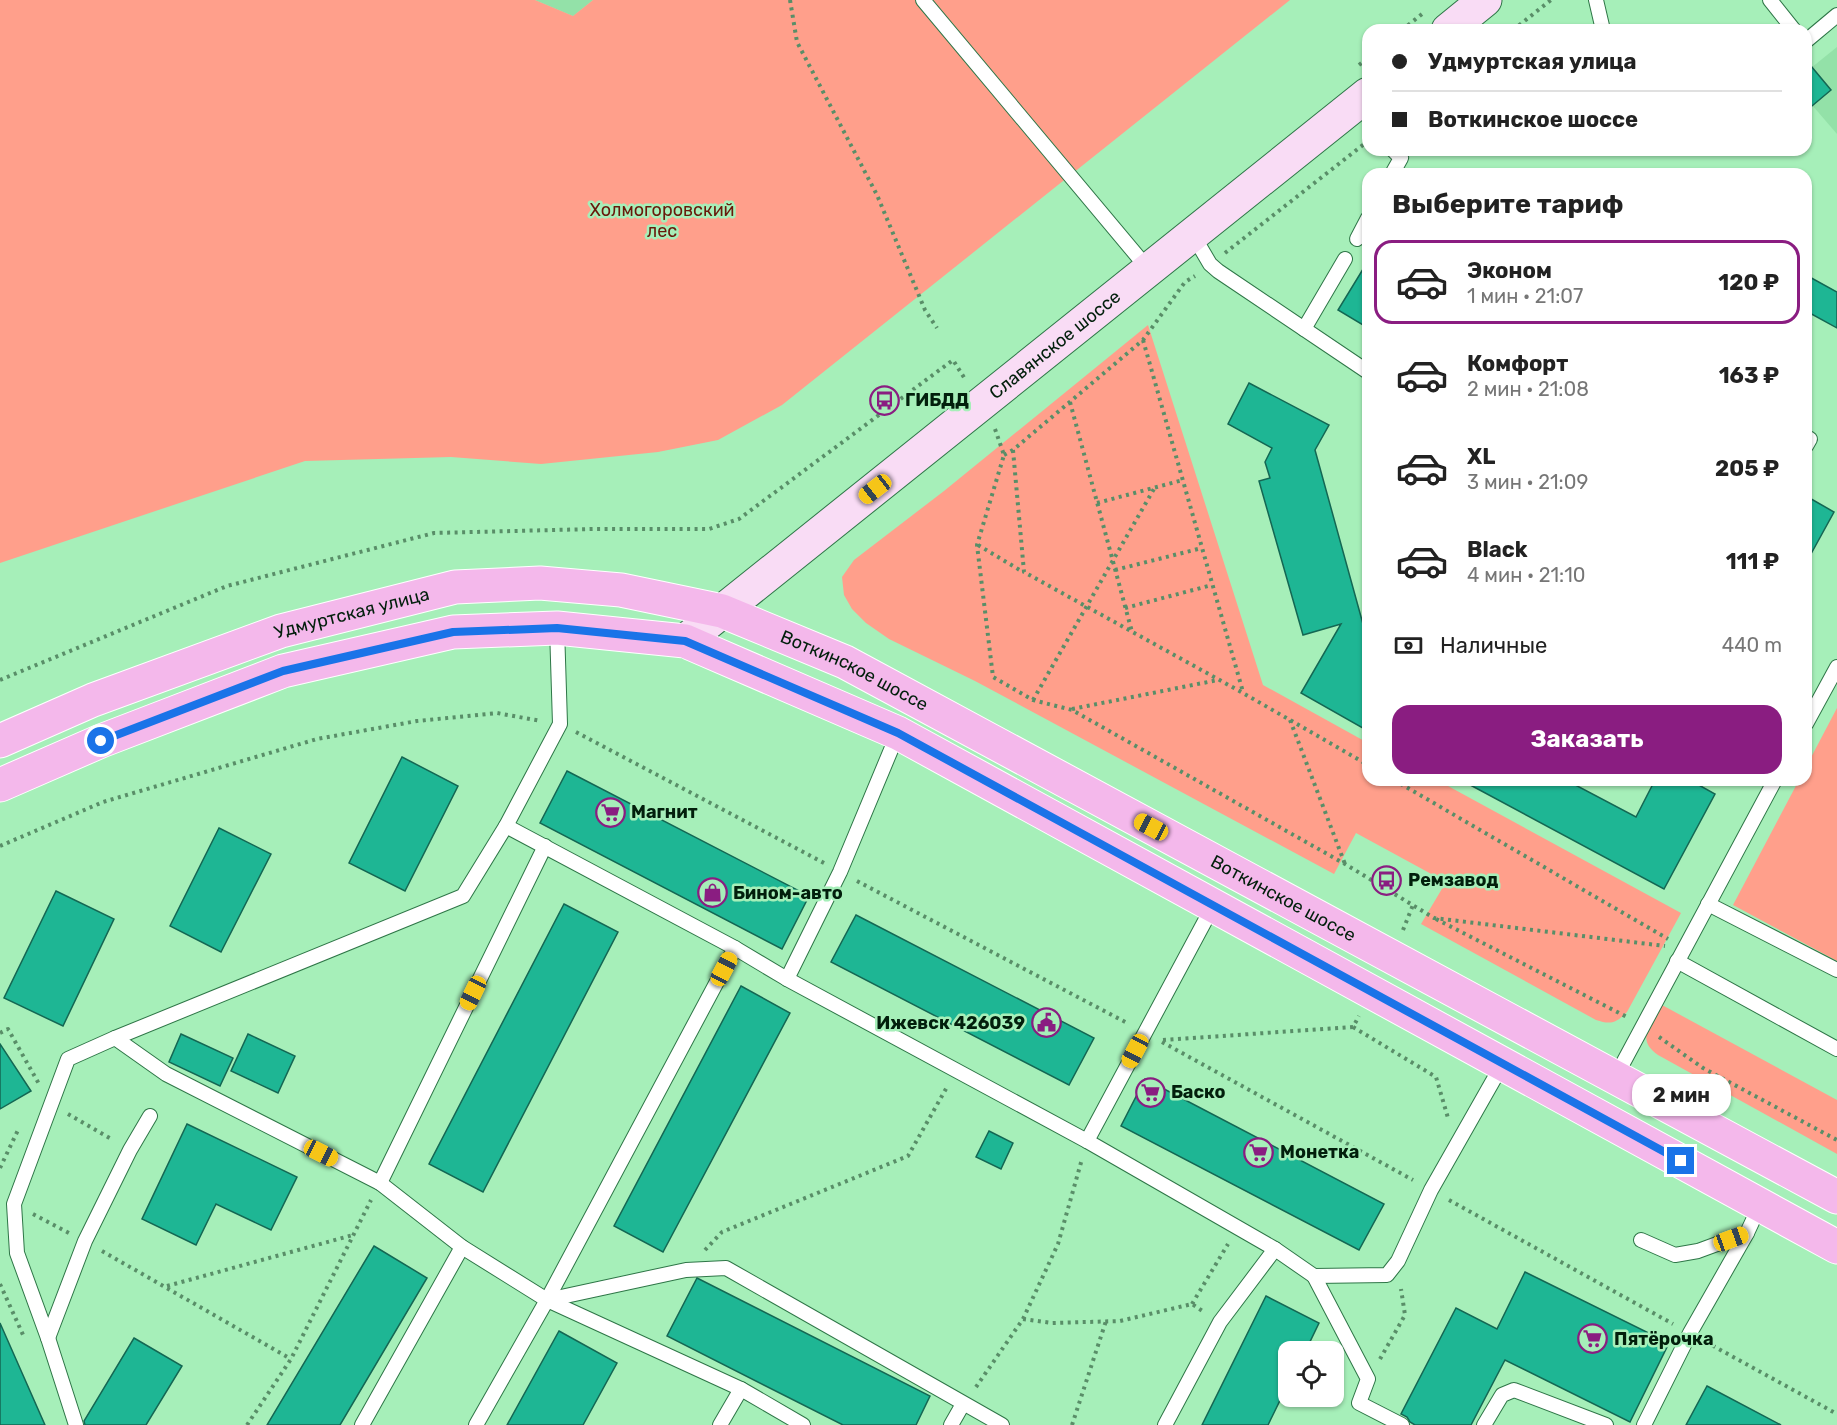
<!DOCTYPE html>
<html lang="ru">
<head>
<meta charset="utf-8">
<style>
	body { margin:0; font-family:Rubik,sans-serif; background:#f6f6f6; color:#222; height:100vh; display:flex; flex-direction:column; font-size:22px; white-space:nowrap }
	* { box-sizing:border-box; margin:0 }
	p { font-size:20px; color:#767676 }
	.icon { flex:none; width:33px; height:33px; fill:none; stroke:currentColor; stroke-width:2; stroke-linecap:round; stroke-linejoin:round }
	.map { position:relative; flex:1; overflow:hidden }
	.side { position:absolute; left:1362px; top:168px; width:450px; height:618px; display:flex; flex-direction:column; background:#fff; border-radius:18px; box-shadow:0 2px 4px #0004 }
	.side>* { flex:none }
	.hud { position:absolute; left:1362px; top:24px; width:450px; height:132px; border-radius:18px; box-shadow:0 2px 4px #0004; display:grid; align-content:center; height:132px; padding:0 30px; background:#fff }
	.controls { position:absolute; left:1278px; top:1341px; display:grid; gap:12px }
	.controls a { display:grid; place-items:center; width:66px; height:66px; border-radius:12px; background:#fff; box-shadow:0 2px 4px #0004; font-size:30px }
	.end { position:absolute; width:27px; height:27px; margin:-14px; border:8px solid #1a73e8; background:#fff; box-shadow:0 0 0 3px #fff }
	.from { border-radius:50% }
	.bubble { position:absolute; height:42px; border-radius:18px; background:#fff; box-shadow:0 2px 4px #0004; font-size:20px; font-weight:700; line-height:42px; text-align:center }
	.car { position:absolute; width:18px; height:36px; margin:-18px -9px; border-radius:8px; box-shadow:0 0 4px 2px #0007; background:linear-gradient(#f5c518 24%,#345 0 40%,#f5c518 0 76%,#345 0 86%,#f5c518 0) }
	.hud b { display:flex; align-items:center; gap:21px; height:57px; font-size:22px }
	.hud b+b { border-top:2px solid #e0e0e0 }
	.hud i { width:15px; height:15px; background:#222 }
	ul { padding:0; list-style:none }
	li { display:flex; align-items:center; gap:18px; height:84px; margin:0 12px 9px; padding:0 18px; border:3px solid transparent; border-radius:18px }
	li div { flex:1 }
	li b { display:block; font-size:22px }
	li em { font-style:normal; font-weight:700 }
	li.selected { border-color:#8a1d81 }
	li>.icon { width:54px; height:54px; stroke-width:1.5 }
	h2 { padding:0 30px; font-size:27px; line-height:72px }
	.pay { display:flex; align-items:center; gap:15px; height:66px; padding:0 30px; font-size:22px }
	.pay p { margin-inline-start:auto }
	.action { display:flex; gap:12px; margin-top:auto; padding:12px 30px }
	.action a { flex:1; height:69px; border-radius:18px; background:#8a1d81; color:#fff; font-size:24px; font-weight:700; line-height:69px; text-align:center }
	.map>svg:first-child { display:block }
	.built { fill:#93e1a8 }
	.green { fill:#ff9f8b }
	.building { fill:#1eb694; stroke:#146753; stroke-width:1.5 }
	.lines { fill:none; stroke-linecap:round; stroke-linejoin:round }
	.service-casing { stroke:#2e7647; stroke-width:16 }
	.secondary-casing { stroke:#2e7647; stroke-width:35 }
	.primary-casing { stroke:#fff; stroke-width:35 }
	.path { stroke:#598e68; stroke-width:4; stroke-dasharray:3 4.5; stroke-linecap:butt }
	.service { stroke:#fff; stroke-width:14 }
	.secondary { stroke:#f9dcf5; stroke-width:33 }
	.primary { stroke:#f4b8eb; stroke-width:33 }
	.route { stroke:#1a73e8; stroke-width:8 }
	.labels { text-anchor:middle; dominant-baseline:central; stroke-width:5; stroke-linejoin:round; paint-order:stroke }
	.park-label { font-size:18px; fill:#68190b; stroke:#a6efb9 }
	.street-label { font-size:18px; fill:#021f0c; stroke:#a6efb9 }
	.poi-label { font-size:18px; font-weight:bold; fill:#021f0c; stroke:#a6efb9; text-anchor:start }
</style>
</head>
<body>
<div class="map">
<svg width="1837" height="1425" viewBox="0 0 1837 1425">
	<rect width="100%" height="100%" fill="#a6efb9"/>
	<g class="built">
		<path d="M 535,0 L 593,0 L 573,16 Z"/>
		<path d="M 1837,47 L 1837,134 L 1806,98 L 1806,72 Z"/>
	</g>
	<g class="green">
		<path d="M 0,0 L 535,0 L 573,16 L 593,0 L 1290,0 L 782,405 L 718,440 L 658,452 L 541,464 L 451,457 L 305,461 L 0,563 Z"/>
		<path d="M 1148,325 L 1263,685 L 1368,743 L 1368,780 L 1437,780 L 1681,913 L 1627,1012 C 1616,1023 1611,1025 1596,1020 L 1421,924 L 1446,882 L 1356,833 L 1334,874 L 975,681 L 889,639 L 866,623 L 852,609 L 844,595 L 842,577 L 854,560 L 944,491 Z"/>
		<path d="M 1837,708 L 1837,961 L 1733,905 L 1799,780 L 1806,780 L 1806,767 Z"/>
		<path d="M 1662,1005 L 1837,1100 L 1837,1154 L 1658,1055 C 1635,1039 1651,1024 1662,1005 Z"/>
	</g>
	<g class="building">
		<path d="M 1806,60 L 1831,90 L 1806,111 Z"/>
		<path d="M 1368,261 L 1368,328 L 1338,310 Z"/>
		<path d="M 1806,275 L 1837,292 L 1837,328 L 1806,311 Z"/>
		<path d="M 1249,383 L 1329,425 L 1315,450 L 1363,624 L 1368,627 L 1368,731 L 1301,693 L 1341,624 L 1303,635 L 1259,481 L 1270,478 L 1265,462 L 1272,448 L 1228,424 Z"/>
		<path d="M 1806,496 L 1834,512 L 1806,563 Z"/>
		<path d="M 402,757 L 458,786 L 405,891 L 349,863 Z"/>
		<path d="M 567,771 L 809,896 L 782,949 L 540,823 Z"/>
		<path d="M 1461,780 L 1566,780 L 1636,817 L 1655,780 L 1690,780 L 1715,794 L 1664,889 Z"/>
		<path d="M 219,828 L 271,854 L 221,952 L 170,926 Z"/>
		<path d="M 56,891 L 114,919 L 63,1026 L 4,998 Z"/>
		<path d="M 564,904 L 618,932 L 483,1192 L 429,1164 Z"/>
		<path d="M 856,915 L 1094,1038 L 1069,1085 L 831,962 Z"/>
		<path d="M 741,986 L 790,1013 L 663,1252 L 614,1226 Z"/>
		<path d="M 181,1034 L 233,1058 L 220,1086 L 169,1062 Z"/>
		<path d="M 248,1034 L 295,1056 L 278,1093 L 231,1071 Z"/>
		<path d="M 0,1044 L 31,1091 L 0,1109 Z"/>
		<path d="M 1145,1079 L 1384,1204 L 1359,1250 L 1121,1126 Z"/>
		<path d="M 187,1124 L 297,1177 L 271,1230 L 216,1204 L 196,1245 L 142,1219 Z"/>
		<path d="M 989,1131 L 1013,1143 L 1001,1169 L 976,1157 Z"/>
		<path d="M 374,1246 L 427,1278 L 340,1425 L 267,1425 Z"/>
		<path d="M 1525,1272 L 1669,1343 L 1630,1422 L 1505,1360 L 1471,1425 L 1415,1425 L 1410,1422 L 1407,1417 L 1401,1414 L 1456,1308 L 1497,1329 Z"/>
		<path d="M 697,1278 L 930,1396 L 916,1425 L 843,1425 L 667,1336 Z"/>
		<path d="M 1266,1296 L 1319,1323 L 1305,1352 L 1288,1352 L 1288,1384 L 1268,1425 L 1202,1425 Z"/>
		<path d="M 0,1323 L 45,1425 L 0,1425 Z"/>
		<path d="M 559,1331 L 617,1363 L 583,1425 L 507,1425 Z"/>
		<path d="M 134,1338 L 182,1366 L 146,1425 L 85,1425 L 84,1421 Z"/>
		<path d="M 1707,1386 L 1781,1425 L 1686,1425 Z"/>
	</g>
	<g class="lines">
		<defs>
			<g id="service">
				<path d="M 923,0 L 1149,270"/>
				<path d="M 1596,0 L 1603,30"/>
				<path d="M 1770,0 L 1794,30"/>
				<path d="M 1806,41 L 1837,15"/>
				<path d="M 1392,174 L 1401,158 L 1393,150"/>
				<path d="M 1193,235 L 1210,264 L 1218,271 L 1368,372"/>
				<path d="M 1357,239 L 1368,218"/>
				<path d="M 1304,329 L 1345,259"/>
				<path d="M 1806,437 L 1810,439 L 1806,446"/>
				<path d="M 1806,724 L 1837,667"/>
				<path d="M 506,826 L 560,724 L 557,628"/>
				<path d="M 1708,904 L 1837,970"/>
				<path d="M 1677,961 L 1837,1049"/>
				<path d="M 787,979 L 840,872 L 898,733"/>
				<path d="M 115,1038 L 463,896 L 506,826 L 735,948 L 787,979 L 1087,1141 L 1275,1249 L 1314,1276 L 1387,1275 L 1398,1261 L 1431,1190 L 1502,1065"/>
				<path d="M 1615,1078 L 1775,780"/>
				<path d="M 1087,1141 L 1213,906"/>
				<path d="M 380,1183 L 545,846"/>
				<path d="M 1641,1240 L 1675,1255 L 1698,1251 L 1747,1233"/>
				<path d="M 1314,1276 L 1368,1379 L 1359,1403 L 1402,1425"/>
				<path d="M 547,1300 L 686,1270 L 726,1268 L 1002,1425"/>
				<path d="M 48,1338 L 85,1241 L 130,1150 L 150,1116"/>
				<path d="M 76,1425 L 48,1338 L 17,1253 L 14,1204 L 68,1059 L 115,1038 L 166,1074 L 380,1183 L 462,1247 L 547,1300 L 741,1389 L 803,1425"/>
				<path d="M 362,1425 L 462,1247"/>
				<path d="M 476,1425 L 547,1300 L 735,948"/>
				<path d="M 720,1425 L 741,1389"/>
				<path d="M 951,1425 L 963,1404"/>
				<path d="M 1165,1425 L 1220,1322 L 1275,1249"/>
				<path d="M 1484,1425 L 1502,1395 L 1514,1390 L 1606,1425"/>
				<path d="M 1644,1425 L 1690,1333 L 1747,1233 L 1760,1205"/>
			</g>
			<g id="secondary">
				<path d="M 1448,30 L 1485,0"/>
				<path id="s1" d="M 685,641 L 1368,94"/>
			</g>
			<g id="primary">
				<path id="s2" d="M 0,741 L 93,700 L 281,631 L 455,587 L 540,583 L 621,590 L 722,611 L 845,662 L 1837,1197"/>
				<path d="M 0,785 L 101,741 L 283,671 L 453,632 L 557,628 L 685,641 L 898,733 L 1837,1247"/>
			</g>
		</defs>
		<use href="#service" class="service-casing"/>
		<use href="#secondary" class="secondary-casing"/>
		<use href="#primary" class="primary-casing"/>
		<g class="path">
			<path d="M 790,0 L 797,42 L 877,195 L 925,310 L 937,328"/>
			<path d="M 1402,30 L 1422,14"/>
			<path d="M 1513,30 L 1551,0"/>
			<path d="M 1359,65 L 1368,58"/>
			<path d="M 1225,253 L 1368,141"/>
			<path d="M 1143,340 L 1243,692"/>
			<path d="M 1070,402 L 1132,632"/>
			<path d="M 995,429 L 1004,455 L 977,545 L 993,677 L 1033,700 L 1072,710 L 1345,864 L 1434,918 L 1665,946"/>
			<path d="M 1013,450 L 1024,572 L 1243,693 L 1368,765"/>
			<path d="M 1004,455 L 1013,450 L 1143,340 L 1185,282 L 1195,276"/>
			<path d="M 1097,503 L 1183,480"/>
			<path d="M 978,545 L 1023,572"/>
			<path d="M 1115,570 L 1202,548"/>
			<path d="M 1125,608 L 1212,585"/>
			<path d="M 0,680 L 227,586 L 434,533 L 593,529 L 709,529 L 739,519 L 953,360 L 965,379"/>
			<path d="M 1033,700 L 1155,487"/>
			<path d="M 1072,709 L 1218,680"/>
			<path d="M 1290,720 L 1345,864"/>
			<path d="M 576,732 L 824,863"/>
			<path d="M 1394,780 L 1668,939"/>
			<path d="M 0,846 L 103,802 L 317,739 L 417,721 L 497,713 L 541,721"/>
			<path d="M 857,881 L 1129,1024"/>
			<path d="M 1436,919 L 1627,1017"/>
			<path d="M 1403,930 L 1413,905"/>
			<path d="M 1353,1027 L 1436,1077 L 1448,1118"/>
			<path d="M 0,1033 L 8,1029 L 39,1084"/>
			<path d="M 1659,1037 L 1703,1068 L 1837,1140"/>
			<path d="M 1163,1040 L 1353,1027 L 1359,1016"/>
			<path d="M 1162,1042 L 1413,1180"/>
			<path d="M 68,1114 L 113,1140"/>
			<path d="M 0,1168 L 19,1128"/>
			<path d="M 1449,1200 L 1673,1324"/>
			<path d="M 33,1214 L 69,1233"/>
			<path d="M 705,1250 L 722,1232 L 908,1156 L 947,1087"/>
			<path d="M 102,1251 L 291,1359"/>
			<path d="M 0,1284 L 24,1337"/>
			<path d="M 167,1286 L 353,1235"/>
			<path d="M 1192,1304 L 1228,1244"/>
			<path d="M 1023,1319 L 1052,1323 L 1120,1321 L 1192,1304 L 1204,1312"/>
			<path d="M 1706,1342 L 1837,1414"/>
			<path d="M 1380,1359 L 1405,1315 L 1401,1289"/>
			<path d="M 976,1387 L 1023,1319 L 1058,1244 L 1082,1159"/>
			<path d="M 247,1425 L 291,1359 L 371,1200"/>
			<path d="M 1072,1425 L 1106,1321"/>
		</g>
		<use href="#service" class="service"/>
		<use href="#secondary" class="secondary"/>
		<use href="#primary" class="primary"/>
	</g>
	<g class="lines">
		<path class="route" d="M 101,741 L 283,671 L 453,632 L 557,628 L 685,641 L 898,733 L 1681,1161"/>
	</g>
	<defs>
		<symbol id="bus-ring" viewBox="-11 -11 22 22"><circle r="9.5" fill="#a6efb9" stroke="#8a1d81" stroke-width="1.5"/><path d="M-5-6H5V4H4V6H2V4H-2V6H-4V4H-5ZM-3.5-4V0h7V-4ZM-3.5 1.2v1.5H-2V1.2ZM2 1.2v1.5H3.5V1.2Z" fill="#8a1d81"/></symbol>
		<symbol id="supermarket-ring" viewBox="-11 -11 22 22"><circle r="9.5" fill="#a6efb9" stroke="#8a1d81" stroke-width="1.5"/><path d="M-6-5.5h2.5l.6 2H6L4.5 2H-2.5L-4.4-4H-6ZM-1.5 3.2a1.3 1.3 0 1 0 .1 0ZM3 3.2a1.3 1.3 0 1 0 .1 0Z" fill="#8a1d81"/></symbol>
		<symbol id="shop-ring" viewBox="-11 -11 22 22"><circle r="9.5" fill="#a6efb9" stroke="#8a1d81" stroke-width="1.5"/><path d="M-5-2.5h2.3a2.7 3.5 0 0 1 5.4 0H5L5.5 6h-11ZM-1.5-2.5h3a1.5 2.3 0 0 0-3 0Z" fill="#8a1d81"/></symbol>
		<symbol id="civic-ring" viewBox="-11 -11 22 22"><circle r="9.5" fill="#a6efb9" stroke="#8a1d81" stroke-width="1.5"/><path d="M-.6-6.5H3V-4.5H.6V-3L4-1V1h2V6H-6V1h2V-1L-.6-3ZM-1.2 2.5V6h2.4V2.5Z" fill="#8a1d81"/></symbol>
	</defs>
	<g fill-rule="evenodd">
		<use href="#bus-ring" x="868" y="384" width="33" height="33"/>
		<use href="#supermarket-ring" x="594" y="796" width="33" height="33"/>
		<use href="#bus-ring" x="1370" y="864" width="33" height="33"/>
		<use href="#shop-ring" x="696" y="876" width="33" height="33"/>
		<use href="#civic-ring" x="1030" y="1006" width="33" height="33"/>
		<use href="#supermarket-ring" x="1134" y="1076" width="33" height="33"/>
		<use href="#supermarket-ring" x="1242" y="1136" width="33" height="33"/>
		<use href="#supermarket-ring" x="1576" y="1322" width="33" height="33"/>
	</g>
	<g class="labels">
		<g class="park-label">
			<text x="662" y="210">Холмогоровский<tspan x="662" dy="21">лес</tspan></text>
		</g>
		<g class="street-label">
			<text stroke="none"><textPath href="#s1" startOffset="474">Славянское шоссе</textPath></text>
			<text stroke="none"><textPath href="#s2" startOffset="375">Удмуртская улица</textPath></text>
			<text stroke="none"><textPath href="#s2" startOffset="896">Воткинское шоссе</textPath></text>
			<text stroke="none"><textPath href="#s2" startOffset="1382">Воткинское шоссе</textPath></text>
		</g>
		<g class="poi-label">
			<text x="905" y="400">ГИБДД</text>
			<text x="631" y="812">Магнит</text>
			<text x="1408" y="880">Ремзавод</text>
			<text x="733" y="893">Бином-авто</text>
			<text x="1025" y="1023" text-anchor="end">Ижевск 426039</text>
			<text x="1171" y="1092">Баско</text>
			<text x="1280" y="1152">Монетка</text>
			<text x="1614" y="1339">Пятёрочка</text>
		</g>
	</g>
</svg>
<div class="controls">
<a><svg class="icon" aria-label="locate" viewBox="0 0 24 24"><circle cx="12" cy="12" r="6"/><path d="M12 2v4M12 18v4M2 12h4M18 12h4"/></svg></a>
</div>
<i class="end from" style="left:101px;top:741px"></i>
<i class="end" style="left:1681px;top:1161px"></i>
<div class="bubble" style="left:1632px;top:1074px;width:99px">2 мин</div>
<i class="car" style="left:875px;top:489px;rotate:232deg"></i>
<i class="car" style="left:1151px;top:827px;rotate:298deg"></i>
<i class="car" style="left:724px;top:969px;rotate:28deg"></i>
<i class="car" style="left:473px;top:993px;rotate:206deg"></i>
<i class="car" style="left:1135px;top:1051px;rotate:208deg"></i>
<i class="car" style="left:321px;top:1153px;rotate:117deg"></i>
<i class="car" style="left:1731px;top:1239px;rotate:70deg"></i>
<div class="hud">
<b><i class="from"></i>Удмуртская улица</b>
<b><i></i>Воткинское шоссе</b>
</div>
<section class="side">
<h2>Выберите тариф</h2>
<ul>
<li class="selected"><svg class="icon" aria-label="car" viewBox="0 0 24 24"><path d="M5 17H2v-5l4-1 3-4h7l3 4 3 1v5h-3M9 17h6M6 11h13"/><circle cx="7" cy="17" r="2"/><circle cx="17" cy="17" r="2"/></svg><div><b>Эконом</b><p>1 мин · 21:07</p></div><em>120 ₽</em></li>
<li><svg class="icon" aria-label="car" viewBox="0 0 24 24"><path d="M5 17H2v-5l4-1 3-4h7l3 4 3 1v5h-3M9 17h6M6 11h13"/><circle cx="7" cy="17" r="2"/><circle cx="17" cy="17" r="2"/></svg><div><b>Комфорт</b><p>2 мин · 21:08</p></div><em>163 ₽</em></li>
<li><svg class="icon" aria-label="car" viewBox="0 0 24 24"><path d="M5 17H2v-5l4-1 3-4h7l3 4 3 1v5h-3M9 17h6M6 11h13"/><circle cx="7" cy="17" r="2"/><circle cx="17" cy="17" r="2"/></svg><div><b>XL</b><p>3 мин · 21:09</p></div><em>205 ₽</em></li>
<li><svg class="icon" aria-label="car" viewBox="0 0 24 24"><path d="M5 17H2v-5l4-1 3-4h7l3 4 3 1v5h-3M9 17h6M6 11h13"/><circle cx="7" cy="17" r="2"/><circle cx="17" cy="17" r="2"/></svg><div><b>Black</b><p>4 мин · 21:10</p></div><em>111 ₽</em></li>
</ul>
<div class="pay"><svg class="icon" aria-label="cash" viewBox="0 0 24 24"><path d="M3 7h18v10H3z"/><circle cx="12" cy="12" r="2"/></svg>Наличные<p>440 m</p></div>
<div class="action"><a>Заказать</a></div>
</section>
</div>
</body>
</html>
